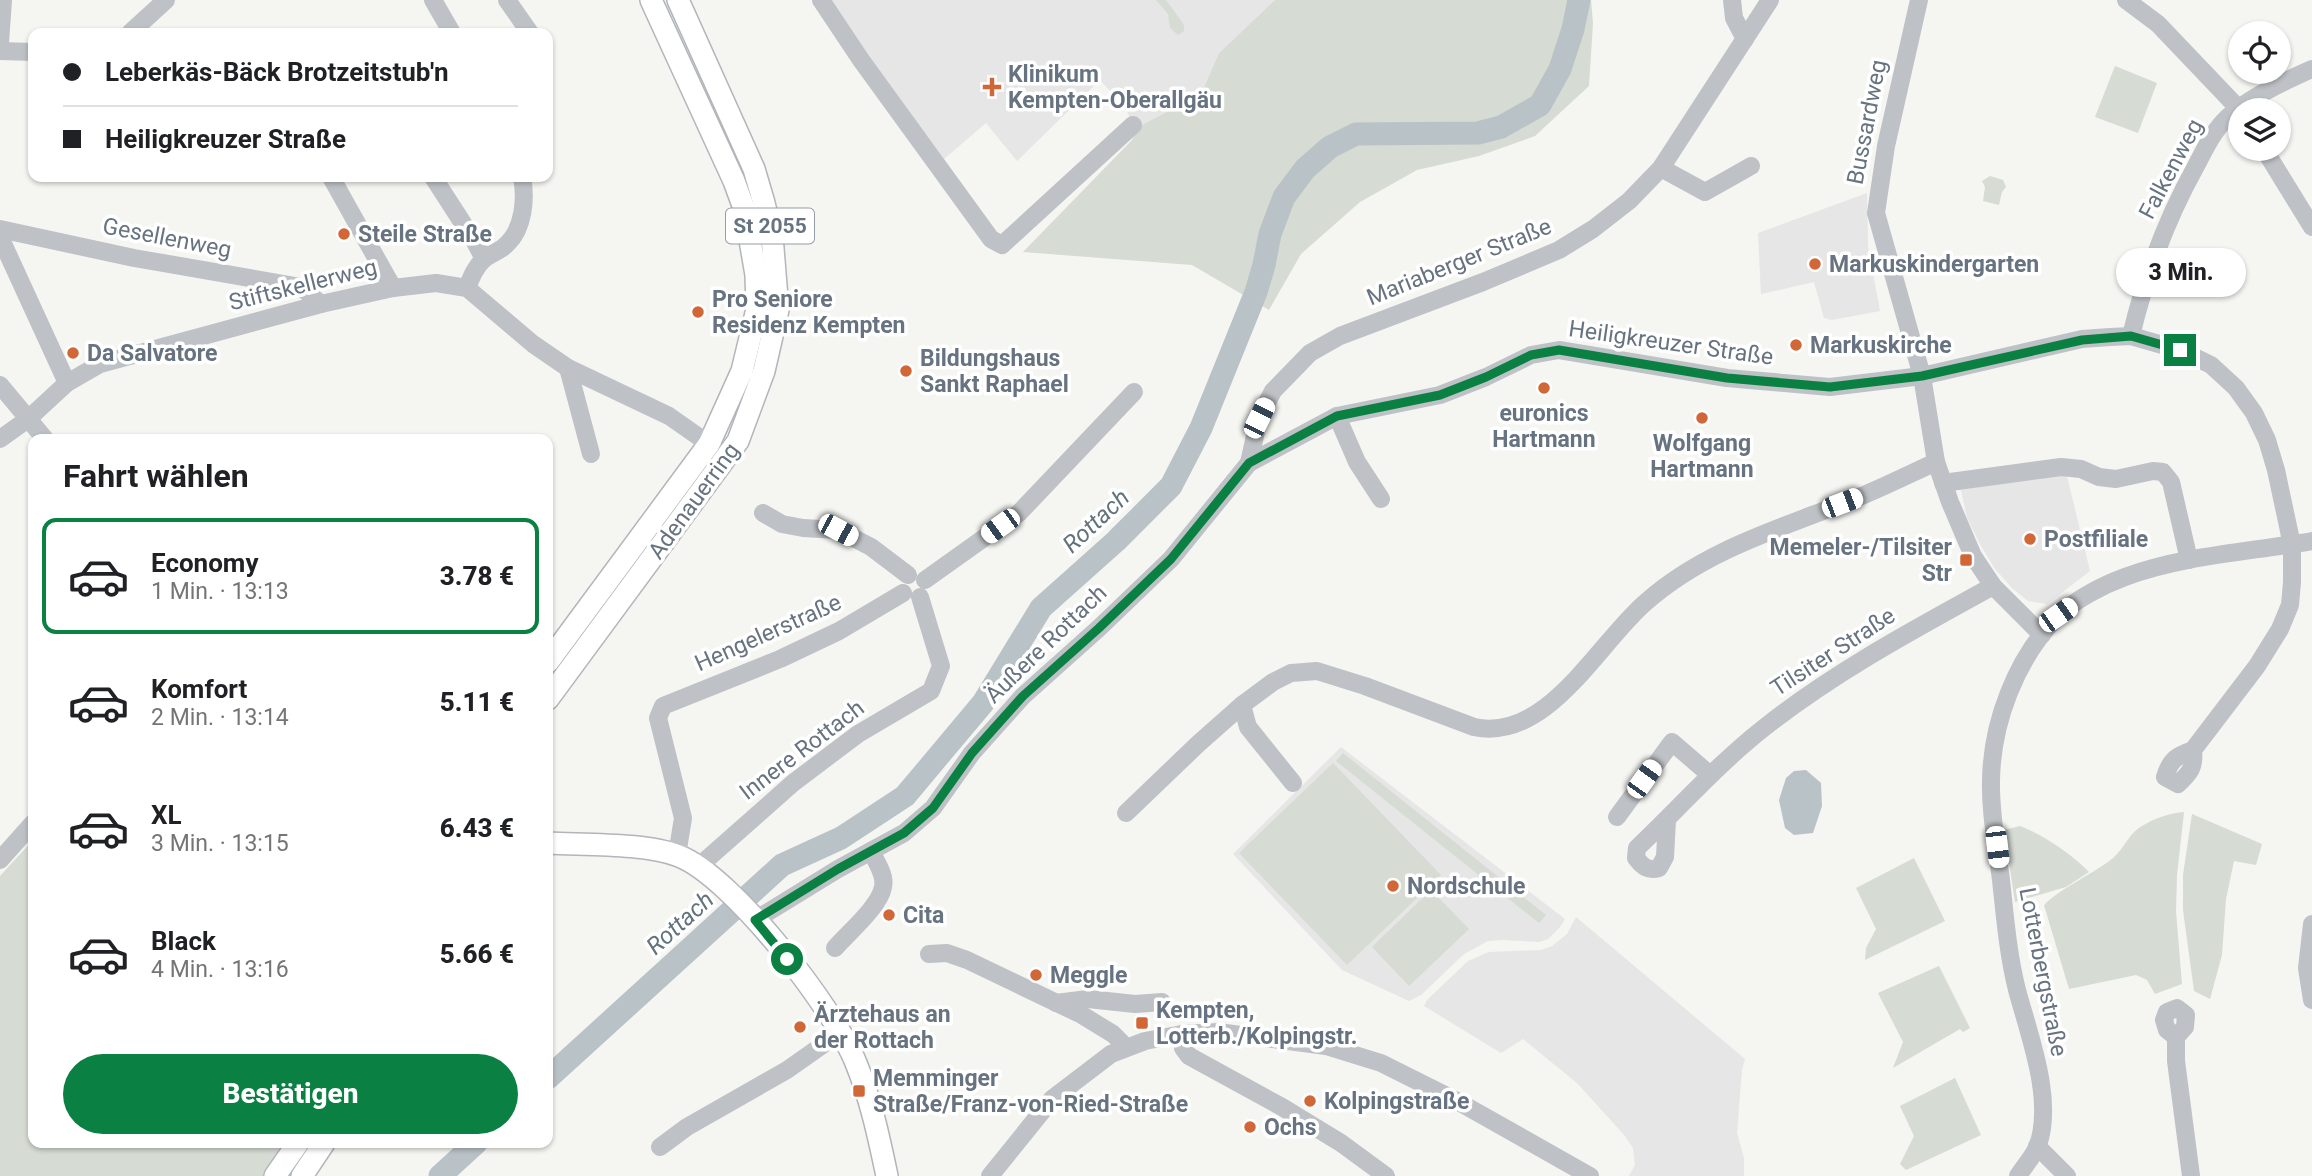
<!DOCTYPE html>
<html lang="de">
<head>
<meta charset="utf-8">
<style>
	body { margin:0; font-family:Roboto,sans-serif; background:#f6f6f6; color:#202124; height:100vh; display:flex; flex-direction:column; font-size:26px; white-space:nowrap }
	* { box-sizing:border-box; margin:0 }
	p { font-size:23px; color:#757577 }
	.icon { flex:none; width:38px; height:38px; fill:none; stroke:currentColor; stroke-width:2; stroke-linecap:round; stroke-linejoin:round }
	.map { position:relative; flex:1; overflow:hidden }
	.drawer { position:absolute; left:28px; top:434px; width:525px; height:714px; display:flex; flex-direction:column; background:#fff; border-radius:14px; box-shadow:0 2px 5px #0004 }
	.drawer>* { flex:none }
	.banner { position:absolute; left:28px; top:28px; width:525px; height:154px; border-radius:14px; box-shadow:0 2px 5px #0004; display:grid; align-content:center; height:154px; padding:0 35px; background:#fff }
	.controls { position:absolute; left:2228px; top:21px; display:grid; gap:14px }
	.controls a { display:grid; place-items:center; width:63px; height:63px; border-radius:50%; background:#fff; box-shadow:0 2px 5px #0004; font-size:35px }
	.end { position:absolute; width:32px; height:32px; margin:-16px; border:9px solid #0b8043; background:#fff; box-shadow:0 0 0 4px #fff }
	.from { border-radius:50% }
	.bubble { position:absolute; height:49px; border-radius:24px; background:#fff; box-shadow:0 2px 5px #0004; font-size:23px; font-weight:800; line-height:49px; text-align:center }
	.car { position:absolute; width:21px; height:42px; margin:-21px -10px; border-radius:9px; box-shadow:0 0 5px 2px #0007; background:linear-gradient(#fff 24%,#345 0 40%,#fff 0 76%,#345 0 86%,#fff 0) }
	.banner b { display:flex; align-items:center; gap:24px; height:66px; font-size:26px }
	.banner b+b { border-top:2px solid #e0e0e0 }
	.banner i { width:18px; height:18px; background:#202124 }
	ul { padding:0; list-style:none }
	li { display:flex; align-items:center; gap:21px; height:116px; margin:0 14px 10px; padding:0 21px; border:4px solid transparent; border-radius:14px }
	li div { flex:1 }
	li b { display:block; font-size:26px }
	li em { font-style:normal; font-weight:800 }
	li.selected { border-color:#0b8043 }
	li>.icon { width:63px; height:63px; stroke-width:1.5 }
	h2 { padding:0 35px; font-size:32px; line-height:84px }
	.primary-button { display:flex; gap:14px; margin-top:auto; padding:14px 35px }
	.primary-button a { flex:1; height:80px; border-radius:42px; background:#0b8043; color:#fff; font-size:28px; font-weight:800; line-height:80px; text-align:center }
	.map>svg:first-child { display:block }
	.built { fill:#e5e6e5 }
	.green { fill:#d6dbd3 }
	.water { fill:#b9c2c6 }
	.lines { fill:none; stroke-linecap:round; stroke-linejoin:round }
	.river { stroke:#b9c2c6; stroke-width:23 }
	.major-casing { stroke:#b2b5b9; stroke-width:24 }
	.minor { stroke:#bec1c5; stroke-width:18 }
	.major { stroke:#fff; stroke-width:21 }
	.route { stroke:#0b8043; stroke-width:9 }
	.poi-dot { fill:#d16636; stroke:#fff; stroke-width:2.5 }
	.labels { text-anchor:middle; dominant-baseline:central; stroke-width:7; stroke-linejoin:round; paint-order:stroke }
	.shield { fill:#fff; stroke:#959da6; stroke-width:2 }
	.shield-label { font-size:21px; font-weight:bold; fill:#677380 }
	.poi-label { font-size:23px; font-weight:bold; fill:#677380; stroke:#fff; text-anchor:start }
	.street-label { font-size:23px; fill:#677380; stroke:#fff }
	.water-label { font-size:24px; font-style:italic; fill:#63737c; stroke:#fff }
</style>
</head>
<body>
<div class="map">
<svg width="2312" height="1176" viewBox="0 0 2312 1176">
	<rect width="100%" height="100%" fill="#f5f5f2"/>
	<g class="built">
		<path d="M 827,0 L 1275,0 L 1219,53 L 1201,94 L 1140,126 L 1133,125 L 1125,107 L 1100,80 L 1017,161 L 986,123 L 944,159 Z"/>
		<path d="M 1867,193 L 1868,247 L 1880,311 L 1832,320 L 1824,318 L 1814,282 L 1761,294 L 1758,233 Z"/>
		<path d="M 2066,472 L 2090,571 L 2047,604 L 2028,601 L 2012,588 L 1995,569 L 1981,546 L 1967,518 L 1961,490 Z"/>
		<path d="M 1341,747 L 1565,919 L 1560,927 L 1548,939 L 1539,942 L 1502,940 L 1488,941 L 1464,954 L 1421,995 L 1409,1001 L 1342,970 L 1233,854 Z"/>
		<path d="M 1576,917 L 1745,1059 L 1742,1070 L 1737,1133 L 1744,1158 L 1744,1176 L 1629,1176 L 1635,1165 L 1633,1148 L 1625,1136 L 1578,1084 L 1523,1039 L 1501,1053 L 1424,1006 L 1427,1000 L 1468,961 L 1489,952 L 1541,950 L 1552,946 L 1567,934 Z"/>
	</g>
	<g class="green">
		<path d="M 1156,0 L 1166,0 L 1184,25 L 1184,31 L 1178,35 L 1170,28 L 1168,14 Z"/>
		<path d="M 1275,0 L 1591,0 L 1593,23 L 1589,86 L 1535,136 L 1479,156 L 1417,170 L 1360,202 L 1301,254 L 1269,310 L 1192,265 L 1023,252 L 1132,140 L 1140,126 L 1201,94 L 1219,53 Z"/>
		<path d="M 2115,66 L 2157,83 L 2138,133 L 2095,117 Z"/>
		<path d="M 1990,176 L 2003,180 L 2006,187 L 2002,192 L 1999,205 L 1983,201 L 1985,187 L 1982,181 Z"/>
		<path d="M 1343,753 L 1546,915 L 1539,923 L 1336,761 Z"/>
		<path d="M 1333,763 L 1441,875 L 1347,965 L 1239,853 Z"/>
		<path d="M 2184,812 L 2177,875 L 2176,911 L 2182,984 L 2155,994 L 2147,980 L 2136,975 L 2069,989 L 2044,905 C 2062,887 2092,875 2113,858 C 2124,849 2129,833 2142,826 C 2155,818 2170,813 2184,812 Z"/>
		<path d="M 2192,814 L 2262,844 L 2256,865 L 2234,861 L 2226,899 L 2222,955 L 2210,999 L 2194,991 L 2183,910 L 2183,875 Z"/>
		<path d="M 2020,826 C 2045,836 2070,853 2089,872 L 2066,887 L 2015,902 L 2004,830 Z"/>
		<path d="M 33,840 L 33,1143 L 291,1143 L 266,1176 L 0,1176 L 0,876 Z"/>
		<path d="M 1914,858 L 1945,921 L 1865,960 L 1866,948 L 1876,929 L 1856,888 Z"/>
		<path d="M 1431,890 L 1469,929 L 1409,986 L 1372,947 Z"/>
		<path d="M 1939,966 L 1970,1028 L 1963,1032 L 1960,1029 L 1893,1068 L 1903,1042 L 1878,993 Z"/>
		<path d="M 1955,1078 L 1981,1135 L 1906,1170 L 1900,1164 L 1914,1136 L 1900,1106 Z"/>
	</g>
	<path class="water" d="M 1806,770 L 1821,783 L 1822,806 L 1813,833 L 1794,835 L 1785,828 L 1779,800 L 1786,778 L 1794,771 Z"/>
	<g class="lines">
		<g class="river">
			<path d="M 548,1078 L 782,865 L 841,838 L 905,796 L 983,703 L 1041,608 L 1116,541 L 1171,486 L 1201,428 L 1256,292 L 1264,265 L 1270,234 L 1284,197 L 1305,169 L 1330,147 L 1356,134 L 1478,133 L 1501,127 L 1540,105 L 1560,69 L 1573,29 L 1579,0"/>
			<path d="M 440,1176 L 476,1143"/>
		</g>
		<defs>
			<g id="major">
				<path d="M 548,662 L 709,444 L 742,371 L 757,309 L 756,275 L 745,211 L 734,181 L 651,0"/>
				<path d="M 548,699 L 738,441 L 764,371 L 778,310 L 772,236 L 764,203 L 754,169 L 678,0"/>
				<path d="M 548,843 C 585,845 646,843 679,856 C 733,877 835,1010 856,1063 C 871,1100 879,1138 887,1176"/>
				<path d="M 275,1176 L 298,1143"/>
				<path d="M 302,1176 L 324,1143"/>
			</g>
		</defs>
		<use href="#major" class="major-casing"/>
		<g class="minor">
			<path d="M 433,0 L 452,33"/>
			<path d="M 507,0 L 530,33"/>
			<path d="M 821,0 L 861,60 L 991,239 L 1002,245 L 1133,125"/>
			<path d="M 1732,0 L 1734,18 L 1745,39"/>
			<path d="M 1919,0 L 1886,146 L 1876,213 L 1922,376 L 1936,462 L 1950,502 L 1973,556 L 1993,586 L 2042,635"/>
			<path d="M 2126,0 L 2158,24 L 2240,110"/>
			<path d="M 130,33 L 166,0"/>
			<path d="M 0,43 L 3,0"/>
			<path d="M 0,51 L 33,52"/>
			<path d="M 2264,149 L 2312,227"/>
			<path d="M 1661,168 L 1705,192 L 1751,166"/>
			<path d="M 331,177 L 393,288"/>
			<path d="M 433,177 L 475,242 L 484,259"/>
			<path d="M 0,229 L 134,258 L 301,287 L 321,304"/>
			<path d="M 0,237 L 67,383"/>
			<path d="M 467,288 C 471,278 475,267 484,259 C 491,253 501,251 507,244 C 524,228 526,198 522,177"/>
			<path d="M 2131,336 C 2145,277 2166,220 2196,166 C 2205,149 2213,131 2228,117 C 2252,96 2283,82 2312,69"/>
			<path d="M 568,368 L 591,454"/>
			<path d="M 0,385 L 45,439"/>
			<path d="M 1337,416 L 1357,462 L 1381,499"/>
			<path d="M 0,439 L 28,419 L 67,383 L 100,364 L 321,304 L 393,288 L 436,283 L 467,288 L 533,344 L 568,368 L 669,416 L 709,444 L 718,453"/>
			<path d="M 1249,463 L 1259,418 L 1273,391 L 1310,353 L 1340,336 L 1483,282 L 1559,250 L 1593,229 L 1629,201 L 1661,168 L 1770,0"/>
			<path d="M 1943,483 L 2061,467 L 2081,469 L 2099,477 L 2116,479 L 2153,471 L 2163,472 L 2171,482 L 2189,560"/>
			<path d="M 763,513 L 782,524 L 803,528 L 838,530 L 871,547 L 908,575"/>
			<path d="M 925,580 L 1019,513 L 1134,392"/>
			<path d="M 1293,783 L 1248,727 L 1242,705 L 1273,682 L 1291,673 L 1317,671 L 1365,686 L 1474,727 C 1547,743 1598,643 1646,602 C 1708,547 1789,526 1864,495 C 1888,485 1912,473 1936,462"/>
			<path d="M 1126,813 L 1198,744 L 1242,705"/>
			<path d="M 1617,817 L 1672,742 L 1709,774"/>
			<path d="M 1667,820 L 1665,857 L 1659,868 C 1648,871 1643,867 1636,858 L 1637,848 C 1680,807 1719,763 1765,727 C 1836,671 1915,629 1993,586"/>
			<path d="M 677,855 L 683,818 L 658,718 L 663,706 L 780,659 L 839,631 L 903,593"/>
			<path d="M 0,860 L 33,823"/>
			<path d="M 698,867 L 793,783 L 858,734 L 931,691 L 941,666 L 920,597"/>
			<path d="M 755,920 L 838,869 L 904,833 L 933,808 L 972,753 L 1023,696 L 1099,628 L 1171,559 L 1249,463 L 1337,416 L 1440,395 L 1486,377 L 1531,355 L 1559,350 L 1727,378 L 1830,387 L 1922,376 L 2082,339 L 2110,337 L 2131,336 L 2180,350 L 2211,365 L 2236,388 L 2254,413 L 2267,440 L 2276,470 L 2292,545 L 2292,582 L 2290,605 L 2280,629 L 2257,666 L 2193,750 C 2176,756 2170,760 2165,777 L 2178,784 C 2190,773 2195,767 2193,750"/>
			<path d="M 2312,924 L 2307,968 L 2312,1000"/>
			<path d="M 835,948 C 848,933 880,906 883,887 C 886,875 876,862 871,851"/>
			<path d="M 929,954 L 947,953 L 967,960 L 1082,1015 L 1113,1034 L 1126,1047"/>
			<path d="M 1056,1003 L 1088,999 L 1135,1004 L 1162,1002"/>
			<path d="M 1182,1034 L 1183,1048 L 1189,1056 L 1282,1107 L 1341,1143 L 1386,1176"/>
			<path d="M 2176,1037 L 2167,1030 L 2164,1020 L 2167,1012 L 2177,1008 L 2186,1015 L 2185,1027 L 2176,1037 L 2176,1061 L 2191,1176"/>
			<path d="M 2037,1146 L 2067,1176"/>
			<path d="M 660,1147 L 687,1127 L 787,1070 L 841,1032"/>
			<path d="M 990,1176 L 1052,1099 L 1111,1054 L 1145,1041 L 1182,1034 L 1218,1032 L 1326,1046 L 1381,1063 L 1457,1101 L 1590,1176"/>
			<path d="M 2018,1176 C 2024,1166 2034,1156 2038,1145 C 2054,1099 2029,1035 2017,990 C 2008,954 2005,917 2001,880 C 1997,847 1990,813 1991,780 C 1992,722 2016,659 2057,617 C 2074,600 2103,585 2125,577 C 2185,555 2250,552 2312,541"/>
		</g>
		<use href="#major" class="major"/>
	</g>
	<g class="lines">
		<path class="route" d="M 787,959 L 755,920 L 838,869 L 904,833 L 933,808 L 972,753 L 1023,696 L 1099,628 L 1171,559 L 1249,463 L 1337,416 L 1440,395 L 1486,377 L 1531,355 L 1559,350 L 1727,378 L 1830,387 L 1922,376 L 2082,340 L 2131,336 L 2180,350"/>
	</g>
	<g class="poi-dot">
		<path d="M988.5 76.5h7v7h7v7h-7v7h-7v-7h-7v-7h7z"/>
		<circle cx="344" cy="234" r="7"/>
		<circle cx="1815" cy="264" r="7"/>
		<circle cx="698" cy="312" r="7"/>
		<circle cx="1796" cy="345" r="7"/>
		<circle cx="73" cy="353" r="7"/>
		<circle cx="906" cy="371" r="7"/>
		<circle cx="1544" cy="388" r="7"/>
		<circle cx="1702" cy="418" r="7"/>
		<circle cx="2030" cy="539" r="7"/>
		<rect x="1959" y="553" width="14" height="14" rx="3.5"/>
		<circle cx="1393" cy="886" r="7"/>
		<circle cx="889" cy="915" r="7"/>
		<circle cx="1036" cy="975" r="7"/>
		<rect x="1135" y="1016" width="14" height="14" rx="3.5"/>
		<circle cx="800" cy="1027" r="7"/>
		<rect x="852" y="1084" width="14" height="14" rx="3.5"/>
		<circle cx="1310" cy="1101" r="7"/>
		<circle cx="1250" cy="1127" r="7"/>
	</g>
	<g class="labels">
		<rect class="shield" x="726" y="208.5" width="88" height="35" rx="5"/>
		<g class="shield-label">
			<text x="770" y="226">St 2055</text>
		</g>
		<g class="poi-label">
			<text x="1008" y="74">Klinikum<tspan x="1008" dy="26">Kempten-Oberallgäu</tspan></text>
			<text x="358" y="234">Steile Straße</text>
			<text x="1829" y="264">Markuskindergarten</text>
			<text x="712" y="299">Pro Seniore<tspan x="712" dy="26">Residenz Kempten</tspan></text>
			<text x="1810" y="345">Markuskirche</text>
			<text x="87" y="353">Da Salvatore</text>
			<text x="920" y="358">Bildungshaus<tspan x="920" dy="26">Sankt Raphael</tspan></text>
			<text x="1544" y="413" text-anchor="middle">euronics<tspan x="1544" dy="26">Hartmann</tspan></text>
			<text x="1702" y="443" text-anchor="middle">Wolfgang<tspan x="1702" dy="26">Hartmann</tspan></text>
			<text x="2044" y="539">Postfiliale</text>
			<text x="1952" y="547" text-anchor="end">Memeler-/Tilsiter<tspan x="1952" dy="26">Str</tspan></text>
			<text x="1407" y="886">Nordschule</text>
			<text x="903" y="915">Cita</text>
			<text x="1050" y="975">Meggle</text>
			<text x="1156" y="1010">Kempten,<tspan x="1156" dy="26">Lotterb./Kolpingstr.</tspan></text>
			<text x="814" y="1014">Ärztehaus an<tspan x="814" dy="26">der Rottach</tspan></text>
			<text x="873" y="1078">Memminger<tspan x="873" dy="26">Straße/Franz-von-Ried-Straße</tspan></text>
			<text x="1324" y="1101">Kolpingstraße</text>
			<text x="1264" y="1127">Ochs</text>
		</g>
		<g class="street-label">
			<text transform="translate(1867 122) rotate(-79)">Bussardweg</text>
			<text transform="translate(2171 169) rotate(-62)">Falkenweg</text>
			<text transform="translate(167 238) rotate(11)">Gesellenweg</text>
			<text transform="translate(1459 262) rotate(-22)">Mariaberger Straße</text>
			<text transform="translate(303 285) rotate(-14)">Stiftskellerweg</text>
			<text transform="translate(1671 343) rotate(8)">Heiligkreuzer Straße</text>
			<text transform="translate(694 501) rotate(-54)">Adenauerring</text>
			<text transform="translate(768 633) rotate(-24)">Hengelerstraße</text>
			<text transform="translate(1046 644) rotate(-44)">Äußere Rottach</text>
			<text transform="translate(1833 652) rotate(-33)">Tilsiter Straße</text>
			<text transform="translate(802 750) rotate(-37)">Innere Rottach</text>
			<text transform="translate(2043 972) rotate(79)">Lotterbergstraße</text>
		</g>
		<g class="water-label">
			<text transform="translate(1096 521) rotate(-43)">Rottach</text>
			<text transform="translate(680 923) rotate(-42)">Rottach</text>
		</g>
	</g>
</svg>
<div class="controls">
<a><svg class="icon" aria-label="locate" viewBox="0 0 24 24"><circle cx="12" cy="12" r="6"/><path d="M12 2v4M12 18v4M2 12h4M18 12h4"/></svg></a>
<a><svg class="icon" aria-label="layers" viewBox="0 0 24 24"><path d="M12 4l9 5-9 5-9-5zM3 14l9 5 9-5"/></svg></a>
</div>
<i class="end from" style="left:787px;top:959px"></i>
<i class="end" style="left:2180px;top:350px"></i>
<div class="bubble" style="left:2116px;top:248px;width:130px">3 Min.</div>
<i class="car" style="left:1259px;top:418px;rotate:26deg"></i>
<i class="car" style="left:1842px;top:503px;rotate:69deg"></i>
<i class="car" style="left:1000px;top:526px;rotate:234deg"></i>
<i class="car" style="left:838px;top:530px;rotate:118deg"></i>
<i class="car" style="left:2058px;top:615px;rotate:55deg"></i>
<i class="car" style="left:1644px;top:779px;rotate:36deg"></i>
<i class="car" style="left:1997px;top:847px;rotate:173deg"></i>
<div class="banner">
<b><i class="from"></i>Leberkäs-Bäck Brotzeitstub'n</b>
<b><i></i>Heiligkreuzer Straße</b>
</div>
<section class="drawer">
<h2>Fahrt wählen</h2>
<ul>
<li class="selected"><svg class="icon" aria-label="car" viewBox="0 0 24 24"><path d="M5 17H2v-5l4-1 3-4h7l3 4 3 1v5h-3M9 17h6M6 11h13"/><circle cx="7" cy="17" r="2"/><circle cx="17" cy="17" r="2"/></svg><div><b>Economy</b><p>1 Min. · 13:13</p></div><em>3.78 €</em></li>
<li><svg class="icon" aria-label="car" viewBox="0 0 24 24"><path d="M5 17H2v-5l4-1 3-4h7l3 4 3 1v5h-3M9 17h6M6 11h13"/><circle cx="7" cy="17" r="2"/><circle cx="17" cy="17" r="2"/></svg><div><b>Komfort</b><p>2 Min. · 13:14</p></div><em>5.11 €</em></li>
<li><svg class="icon" aria-label="car" viewBox="0 0 24 24"><path d="M5 17H2v-5l4-1 3-4h7l3 4 3 1v5h-3M9 17h6M6 11h13"/><circle cx="7" cy="17" r="2"/><circle cx="17" cy="17" r="2"/></svg><div><b>XL</b><p>3 Min. · 13:15</p></div><em>6.43 €</em></li>
<li><svg class="icon" aria-label="car" viewBox="0 0 24 24"><path d="M5 17H2v-5l4-1 3-4h7l3 4 3 1v5h-3M9 17h6M6 11h13"/><circle cx="7" cy="17" r="2"/><circle cx="17" cy="17" r="2"/></svg><div><b>Black</b><p>4 Min. · 13:16</p></div><em>5.66 €</em></li>
</ul>
<div class="primary-button"><a>Bestätigen</a></div>
</section>
</div>
</body>
</html>
